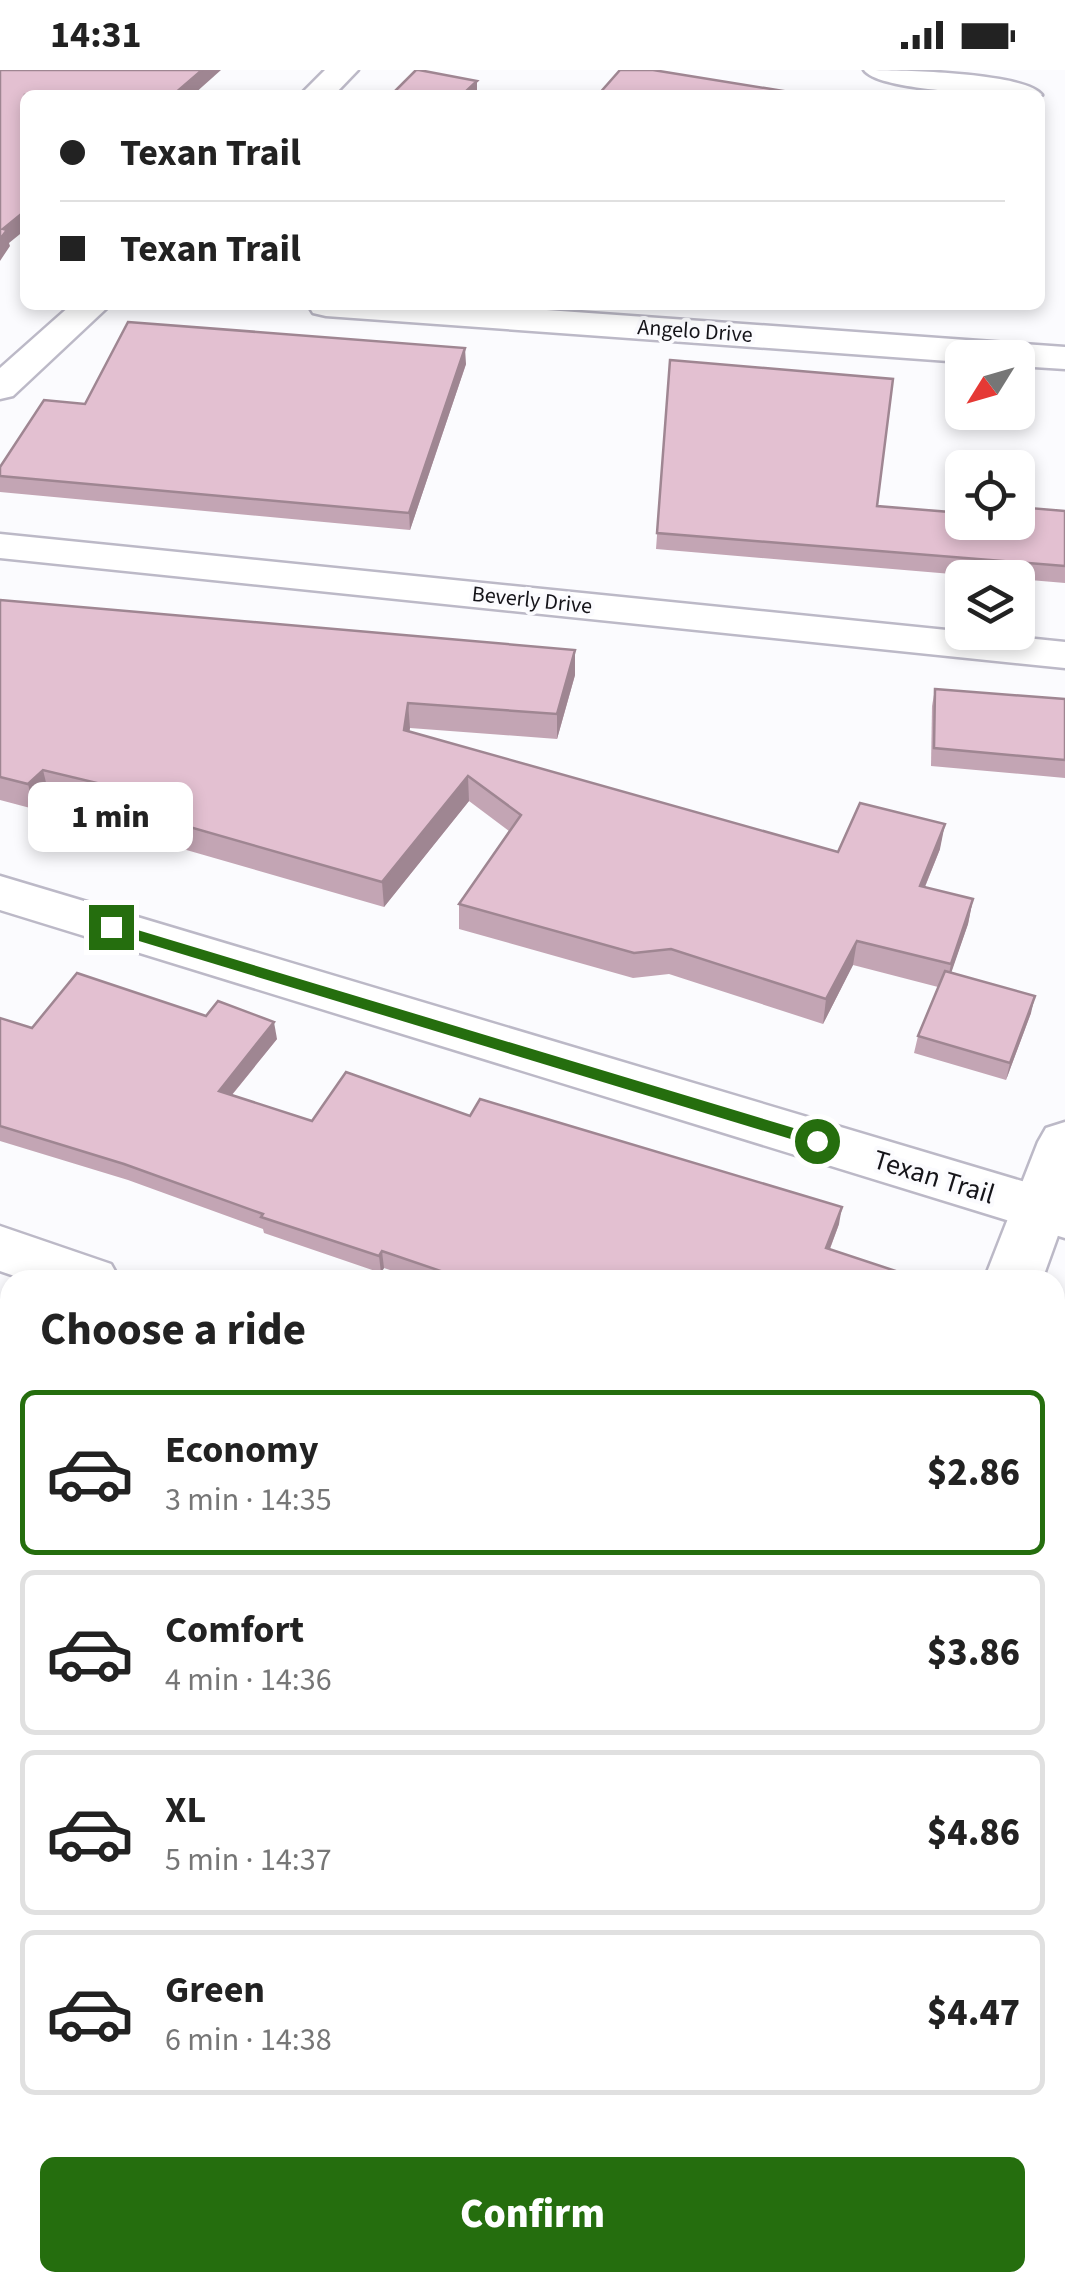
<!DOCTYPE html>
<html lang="en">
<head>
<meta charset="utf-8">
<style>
	body { margin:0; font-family:"Source Sans 3",sans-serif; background:#f6f6f6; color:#222; height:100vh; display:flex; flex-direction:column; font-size:38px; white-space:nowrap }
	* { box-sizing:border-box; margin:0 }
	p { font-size:32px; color:#767676 }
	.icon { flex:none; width:55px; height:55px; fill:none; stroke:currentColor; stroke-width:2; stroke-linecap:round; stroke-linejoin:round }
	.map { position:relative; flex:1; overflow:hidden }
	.panel { position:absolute; left:0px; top:1200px; width:1065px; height:1022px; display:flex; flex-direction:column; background:#fff; border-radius:30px 30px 0 0; box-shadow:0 5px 15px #0003 }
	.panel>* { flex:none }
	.banner { position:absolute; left:20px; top:20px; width:1025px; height:220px; border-radius:15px; box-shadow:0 5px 15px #0003; display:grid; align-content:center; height:220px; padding:0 40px; background:#fff }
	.needle { width:65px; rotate:233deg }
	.buttons { position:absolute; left:945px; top:270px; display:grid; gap:20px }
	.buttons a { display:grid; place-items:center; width:90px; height:90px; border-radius:15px; background:#fff; box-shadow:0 5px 15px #0003; font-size:50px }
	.end { position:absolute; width:45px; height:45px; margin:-22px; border:12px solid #256e0e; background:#fff; box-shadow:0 0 0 5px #fff }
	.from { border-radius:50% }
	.bubble { position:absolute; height:70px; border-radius:15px; background:#fff; box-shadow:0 5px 15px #0003; font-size:32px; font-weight:800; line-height:70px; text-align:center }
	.banner b { display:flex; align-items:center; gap:35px; height:95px; font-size:38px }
	.banner b+b { border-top:2px solid #e0e0e0 }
	.banner i { width:25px; height:25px; background:#222 }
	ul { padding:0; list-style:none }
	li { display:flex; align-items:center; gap:30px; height:165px; margin:0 20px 15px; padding:0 20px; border:5px solid #e0e0e0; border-radius:15px }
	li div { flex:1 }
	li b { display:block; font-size:38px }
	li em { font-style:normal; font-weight:800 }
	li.selected { border-color:#256e0e }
	li>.icon { width:90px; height:90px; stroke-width:1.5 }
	h2 { padding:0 40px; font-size:45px; line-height:120px }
	.primary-button { display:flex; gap:20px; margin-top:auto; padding:20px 40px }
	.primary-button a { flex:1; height:115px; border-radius:15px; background:#256e0e; color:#fff; font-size:40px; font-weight:800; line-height:115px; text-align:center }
	.status { display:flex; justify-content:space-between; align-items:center; height:70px; padding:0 50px; background:#fff; direction:ltr }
	.status svg { height:28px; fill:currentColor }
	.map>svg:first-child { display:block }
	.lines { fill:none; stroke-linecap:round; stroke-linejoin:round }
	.street-casing { stroke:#bcb9c7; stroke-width:5 }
	.secondary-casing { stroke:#bcb9c7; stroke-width:5 }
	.street { fill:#fff; fill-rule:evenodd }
	.secondary { fill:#fff; fill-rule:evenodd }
	.wall { fill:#c3a5b4 }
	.shaded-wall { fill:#9f8692 }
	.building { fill:#e3c0d1; stroke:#9f8692; stroke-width:2.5 }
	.route { fill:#256e0e }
	.labels { text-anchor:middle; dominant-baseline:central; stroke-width:8; stroke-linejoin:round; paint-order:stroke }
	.far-street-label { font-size:22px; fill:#151419; stroke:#fbfbfe }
	.street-label { font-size:28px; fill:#151419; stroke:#fbfbfe }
</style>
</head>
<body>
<div class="status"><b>14:31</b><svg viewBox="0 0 49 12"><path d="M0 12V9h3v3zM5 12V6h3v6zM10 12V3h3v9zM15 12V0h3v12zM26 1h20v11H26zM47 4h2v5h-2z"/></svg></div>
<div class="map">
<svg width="1065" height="2222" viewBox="0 0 1065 2222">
	<rect width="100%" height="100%" fill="#fbfbfe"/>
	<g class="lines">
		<defs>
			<g id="street">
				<path d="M 864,0 C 894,0 1026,2 1042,25 C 1017,25 880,23 864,0 Z"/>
				<path d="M 308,235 L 478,235 L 1065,277 L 1065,299 L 1018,296 L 1018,288 L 962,288 L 962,292 L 326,246 L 313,243 Z"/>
				<path d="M 0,464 L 1065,572 L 1065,598 L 0,488 Z"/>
				<path d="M 1065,1052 L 1065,1146 L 1042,1210 L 984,1210 L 1038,1072 L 1046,1058 Z"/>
				<path d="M 0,1156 L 111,1194 L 120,1210 L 26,1210 L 0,1201 Z"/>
				<path d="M 0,2138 L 10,2142 L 10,2212 L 31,2212 L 10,2221 L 0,2217 Z"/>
				<path d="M 34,2212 L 129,2212 L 133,2222 L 38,2222 Z"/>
				<path d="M 623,2212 L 702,2212 L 700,2222 L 620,2222 Z"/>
			</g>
			<g id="secondary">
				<path d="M 325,0 L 358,0 L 334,25 L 300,25 Z"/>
				<path d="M 71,235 L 110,235 L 13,326 L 0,329 L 0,298 Z"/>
				<path d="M 0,806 L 1065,1124 L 1065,1168 L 0,840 Z"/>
			</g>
		</defs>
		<use href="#street" class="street-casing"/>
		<use href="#secondary" class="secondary-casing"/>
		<use href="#street" class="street"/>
		<use href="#secondary" class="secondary"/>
	</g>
	<g class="wall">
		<path d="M 670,290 L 877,436 L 1018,452 L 1065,441 L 1065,513 L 1018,509 L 1018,508 L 999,508 L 656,479 Z"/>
		<path d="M 466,294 L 410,460 L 0,422 L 0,397 L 85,334 Z"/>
		<path d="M 0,530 L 575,605 L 557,669 L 410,658 L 409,661 L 838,782 L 940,779 L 925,817 L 973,829 L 968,854 L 951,902 L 1031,943 L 1006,1010 L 914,983 L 918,966 L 938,917 L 853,895 L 823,954 L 669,904 L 633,908 L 459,859 L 459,834 L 509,761 L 469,731 L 384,837 L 176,777 L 168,754 L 49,725 L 34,739 L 0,730 Z"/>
		<path d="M 935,619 L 1065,629 L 1065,708 L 931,696 L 932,636 Z"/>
		<path d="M 0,948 L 32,958 L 277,969 L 232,1025 L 312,1051 L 470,1046 L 839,1154 L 830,1179 L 923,1210 L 420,1210 L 384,1198 L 381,1203 L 264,1163 L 263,1159 L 128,1110 L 0,1071 Z"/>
		<path d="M 0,1310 L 10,1313 L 10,1458 L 0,1455 Z"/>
		<path d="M 1065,1536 L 1065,2222 L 986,2222 L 965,2212 L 1055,2212 L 1055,1574 Z"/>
		<path d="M 0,1747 L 10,1751 L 10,1979 L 0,1974 Z"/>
		<path d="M 496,2212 L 553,2212 L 549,2222 L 517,2222 Z"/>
	</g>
	<g class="shaded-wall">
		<path d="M 202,0 L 221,0 L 193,25 L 173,25 Z"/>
		<path d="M 477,11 L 477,25 L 462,25 Z"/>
		<path d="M 25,141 L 25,160 L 9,173 L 10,176 L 0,191 L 0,169 L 3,159 Z"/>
		<path d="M 465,278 L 466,294 L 410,460 L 409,443 Z"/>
		<path d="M 575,580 L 575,605 L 557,669 L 557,644 Z"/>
		<path d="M 408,633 L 410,658 L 405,685 L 404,660 Z"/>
		<path d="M 43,700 L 49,725 L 34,739 L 28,714 Z"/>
		<path d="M 468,706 L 469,731 L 384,837 L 382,812 Z"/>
		<path d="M 945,754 L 940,779 L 915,841 L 920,816 Z"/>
		<path d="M 973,829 L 968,854 L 946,918 L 951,894 Z"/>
		<path d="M 857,871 L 853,895 L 823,954 L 826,929 Z"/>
		<path d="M 1035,926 L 1031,943 L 1006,1010 L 1010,993 Z"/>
		<path d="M 274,952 L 277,969 L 221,1038 L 219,1021 Z"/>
		<path d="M 842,1137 L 839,1154 L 824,1194 L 826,1178 Z"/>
		<path d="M 382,1181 L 384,1198 L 381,1203 L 379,1186 Z"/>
		<path d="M 10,1693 L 10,1721 L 0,1737 L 0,1708 Z"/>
	</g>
	<g class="building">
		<path d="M 0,0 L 202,0 L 173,25 L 25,25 L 25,141 L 3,159 L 7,160 L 0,169 Z"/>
		<path d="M 416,0 L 419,0 L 477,11 L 462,25 L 391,25 Z"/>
		<path d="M 620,0 L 653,0 L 808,25 L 598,25 Z"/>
		<path d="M 128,252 L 465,278 L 409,443 L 0,406 L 0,397 L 44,330 L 85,334 Z"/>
		<path d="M 670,290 L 893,309 L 877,436 L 962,443 L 962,452 L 1018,452 L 1018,437 L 1065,441 L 1065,496 L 657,463 Z"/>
		<path d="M 0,530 L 575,580 L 557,644 L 408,633 L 404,660 L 838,782 L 860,733 L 945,754 L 920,816 L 973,829 L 951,894 L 857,871 L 826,929 L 671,879 L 634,883 L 459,834 L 521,745 L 468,706 L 382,812 L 172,752 L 164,729 L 43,700 L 28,714 L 0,707 Z"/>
		<path d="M 935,619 L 1065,629 L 1065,690 L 934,678 Z"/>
		<path d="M 945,901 L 1035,926 L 1010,993 L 918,966 Z"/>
		<path d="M 77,903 L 206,946 L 218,931 L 274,952 L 219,1021 L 312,1051 L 346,1002 L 470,1046 L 480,1029 L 842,1137 L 826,1178 L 923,1210 L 467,1210 L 382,1181 L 379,1186 L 261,1147 L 263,1144 L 124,1094 L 0,1056 L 0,948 L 32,958 Z"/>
		<path d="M 0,1310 L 10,1313 L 10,1442 L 0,1438 Z"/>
		<path d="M 10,1509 L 10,1693 L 0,1708 L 0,1524 Z"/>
		<path d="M 1065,1545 L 1065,2222 L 1021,2222 L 999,2212 L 1055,2212 L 1055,1583 Z"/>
		<path d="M 0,1747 L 10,1751 L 10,1969 L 0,1964 Z"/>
		<path d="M 521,2212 L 549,2212 L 545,2222 L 541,2222 Z"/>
	</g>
	<path class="route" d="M 111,852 L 817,1065 L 825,1071 L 817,1077 L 106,861 L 106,853 Z"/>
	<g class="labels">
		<g class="far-street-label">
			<text transform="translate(695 261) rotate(4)">Angelo Drive</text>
			<text transform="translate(532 530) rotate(6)">Beverly Drive</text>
		</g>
		<g class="street-label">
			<text transform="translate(934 1107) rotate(17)">Texan Trail</text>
		</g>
	</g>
</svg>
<div class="buttons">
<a><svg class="needle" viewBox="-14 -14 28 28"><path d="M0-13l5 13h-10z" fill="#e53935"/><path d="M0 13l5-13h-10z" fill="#767676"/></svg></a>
<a><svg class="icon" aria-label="locate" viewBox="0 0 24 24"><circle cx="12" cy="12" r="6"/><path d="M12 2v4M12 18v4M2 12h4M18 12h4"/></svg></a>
<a><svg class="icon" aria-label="layers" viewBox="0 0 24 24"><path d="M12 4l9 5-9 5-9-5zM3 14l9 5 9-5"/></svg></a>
</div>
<i class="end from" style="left:817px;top:1071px"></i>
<i class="end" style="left:111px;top:857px"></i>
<div class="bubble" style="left:28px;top:712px;width:165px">1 min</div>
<div class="banner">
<b><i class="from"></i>Texan Trail</b>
<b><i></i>Texan Trail</b>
</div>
<section class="panel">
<h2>Choose a ride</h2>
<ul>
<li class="selected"><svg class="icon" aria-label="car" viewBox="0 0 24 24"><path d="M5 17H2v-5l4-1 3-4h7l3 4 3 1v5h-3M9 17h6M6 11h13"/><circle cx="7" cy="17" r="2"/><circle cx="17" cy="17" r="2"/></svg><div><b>Economy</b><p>3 min · 14:35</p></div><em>$2.86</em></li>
<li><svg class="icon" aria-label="car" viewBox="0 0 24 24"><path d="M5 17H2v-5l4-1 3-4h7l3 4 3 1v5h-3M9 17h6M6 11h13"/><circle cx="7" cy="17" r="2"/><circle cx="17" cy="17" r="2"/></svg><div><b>Comfort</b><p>4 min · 14:36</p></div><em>$3.86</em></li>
<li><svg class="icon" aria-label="car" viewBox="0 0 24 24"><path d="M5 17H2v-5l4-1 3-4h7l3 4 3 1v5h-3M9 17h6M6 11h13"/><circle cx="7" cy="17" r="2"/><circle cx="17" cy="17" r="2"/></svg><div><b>XL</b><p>5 min · 14:37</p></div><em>$4.86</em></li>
<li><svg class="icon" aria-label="car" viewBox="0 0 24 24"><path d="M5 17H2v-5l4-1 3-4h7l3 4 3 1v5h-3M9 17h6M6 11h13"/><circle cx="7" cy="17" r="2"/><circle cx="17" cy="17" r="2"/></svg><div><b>Green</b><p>6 min · 14:38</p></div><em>$4.47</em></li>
</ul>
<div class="primary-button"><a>Confirm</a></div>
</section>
</div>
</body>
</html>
